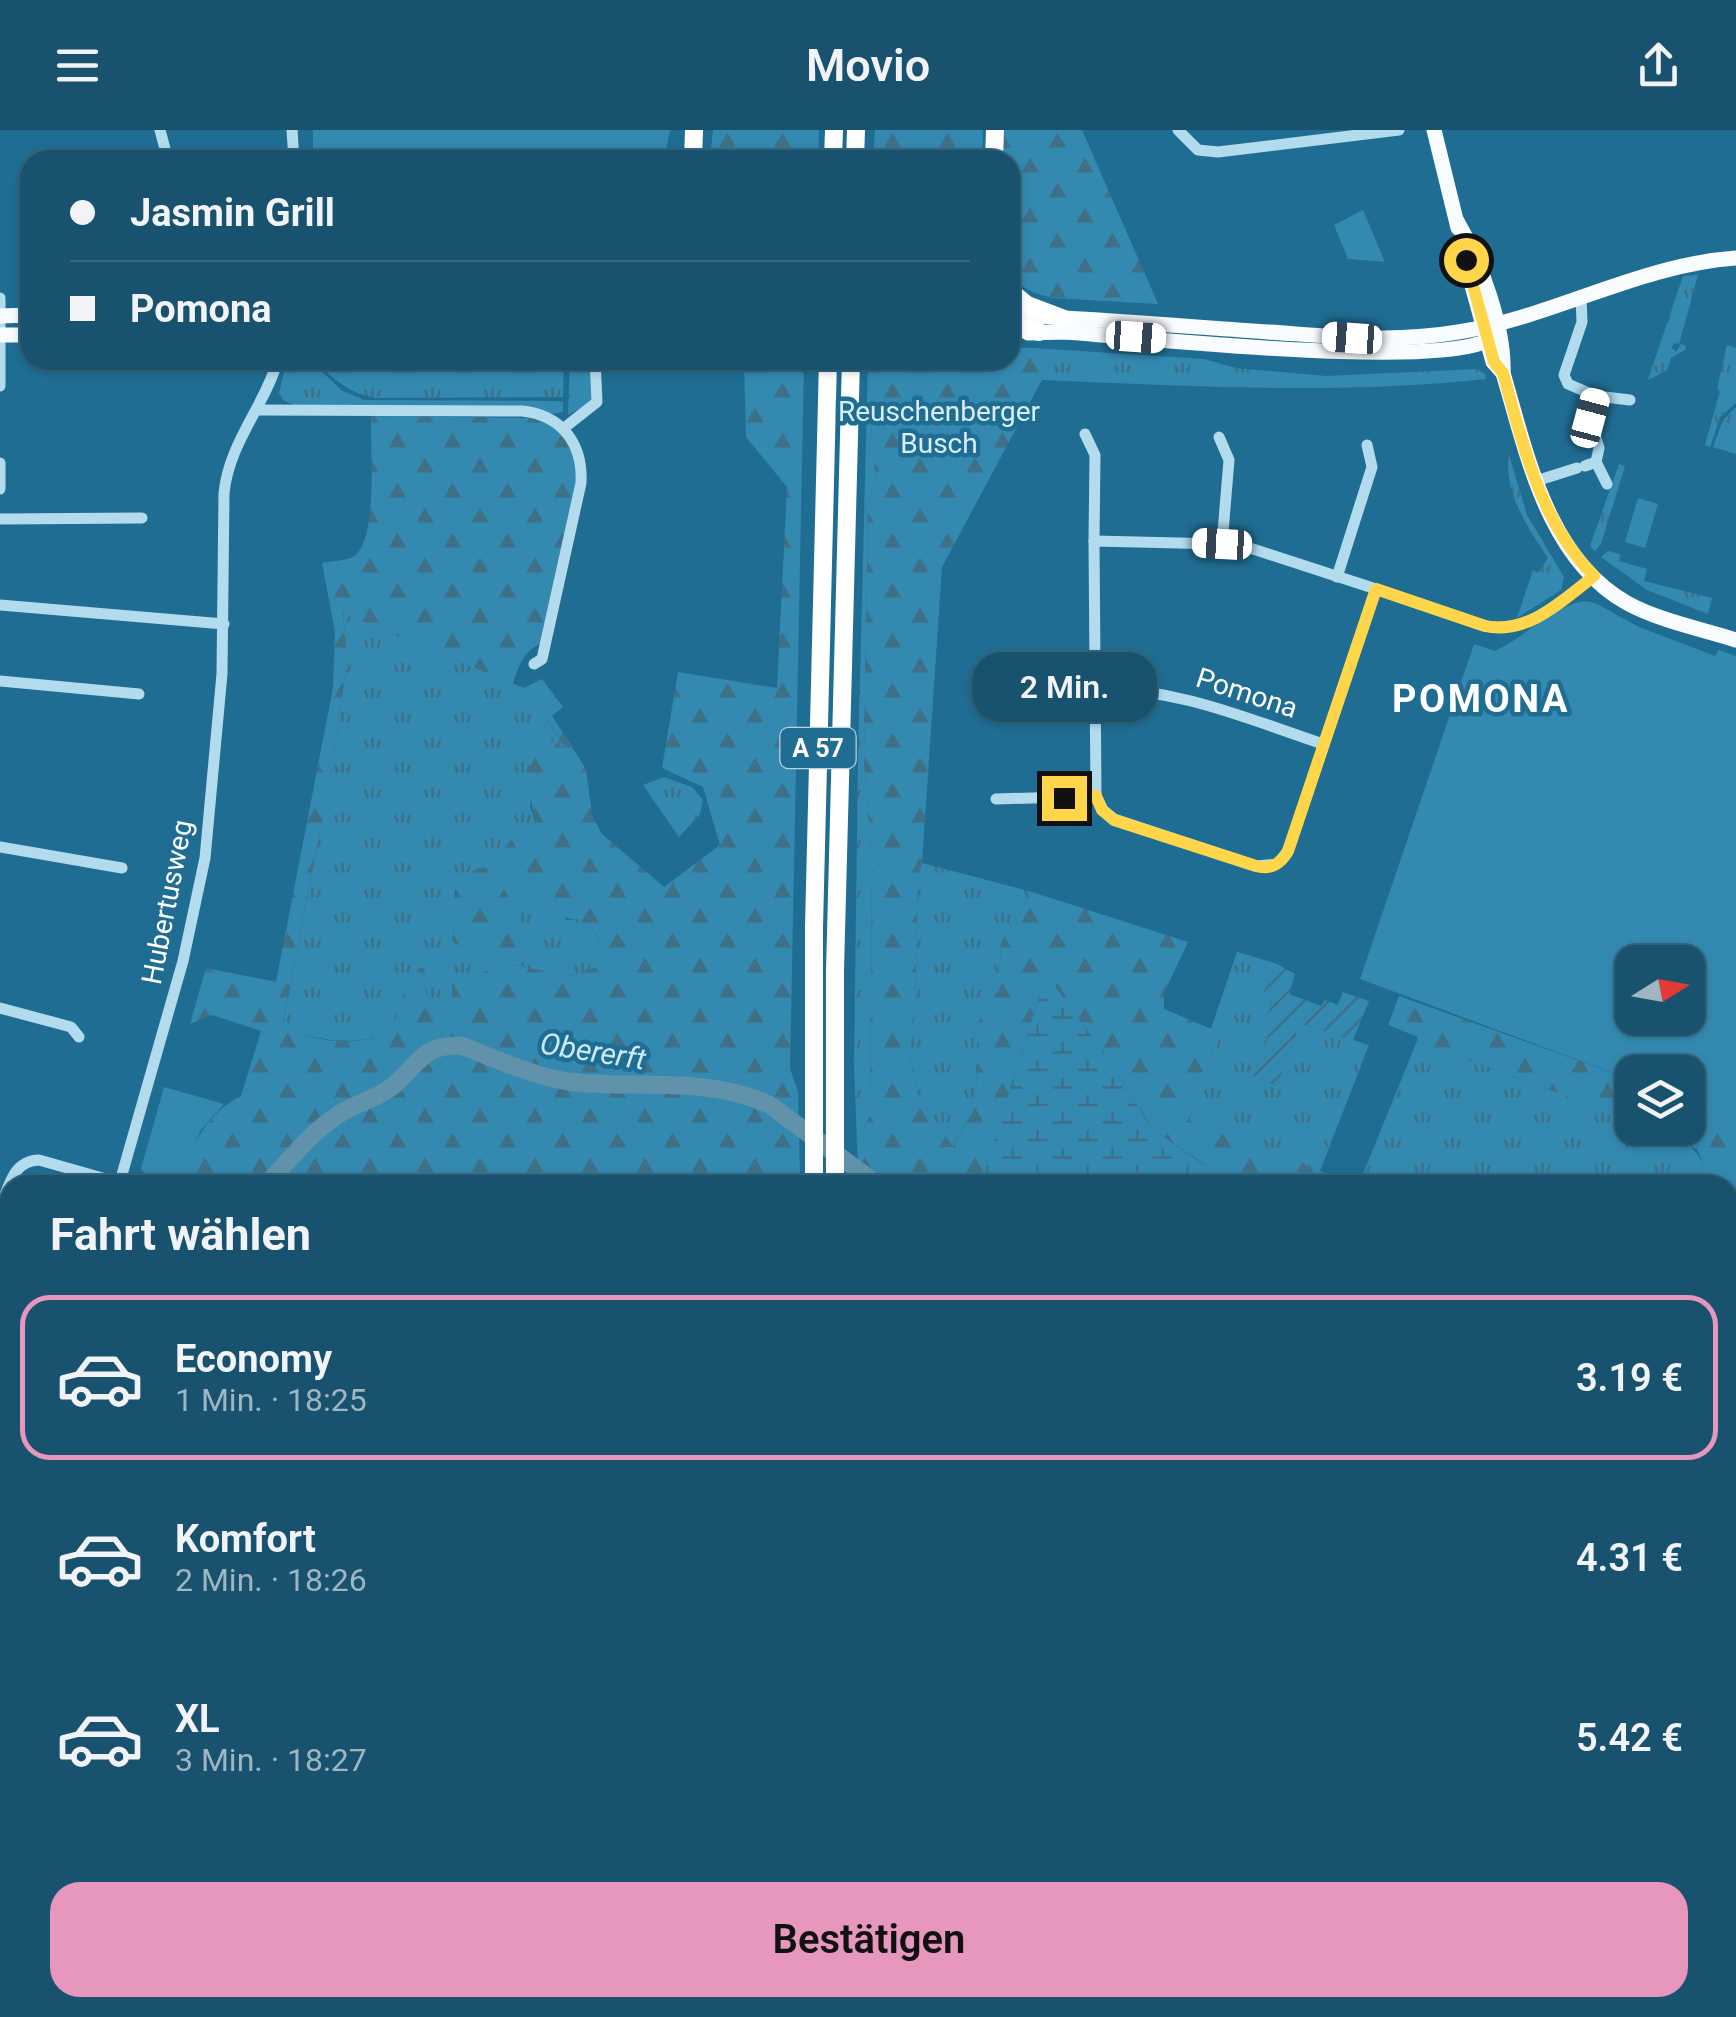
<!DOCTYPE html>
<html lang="de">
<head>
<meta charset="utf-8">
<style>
	body { margin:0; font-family:Roboto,sans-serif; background:#255c76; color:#f1f3f6; height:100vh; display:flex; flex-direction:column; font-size:38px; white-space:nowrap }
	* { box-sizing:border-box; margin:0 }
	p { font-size:32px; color:#9fb6c2 }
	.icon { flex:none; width:55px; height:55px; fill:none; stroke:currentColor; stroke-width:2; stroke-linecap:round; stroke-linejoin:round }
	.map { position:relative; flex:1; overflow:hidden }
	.details { position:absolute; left:0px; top:1045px; width:1738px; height:842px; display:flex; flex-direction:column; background:#18526e; border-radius:30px 30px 0 0; box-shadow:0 2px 8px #0004,0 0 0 2px #366981 }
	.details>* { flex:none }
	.banner { position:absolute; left:20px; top:20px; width:1000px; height:220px; border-radius:30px; box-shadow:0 2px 8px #0004,0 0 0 2px #366981; display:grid; align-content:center; height:220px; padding:0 50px; background:#18526e }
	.needle { width:65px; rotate:79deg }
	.buttons { position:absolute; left:1615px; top:815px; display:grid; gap:20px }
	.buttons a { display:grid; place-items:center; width:90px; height:90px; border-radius:20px; background:#18526e; box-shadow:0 2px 8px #0004,0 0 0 2px #366981; font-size:50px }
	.end { position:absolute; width:45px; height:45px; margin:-22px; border:12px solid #ffd54a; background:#111; box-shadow:0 0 0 5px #111 }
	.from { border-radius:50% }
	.bubble { position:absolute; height:70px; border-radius:30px; background:#18526e; box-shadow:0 2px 8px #0004,0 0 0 2px #366981; font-size:32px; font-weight:600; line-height:70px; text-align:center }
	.car { position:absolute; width:30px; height:60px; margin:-30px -15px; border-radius:12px; box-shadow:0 0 8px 2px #0007; background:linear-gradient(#fff 24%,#345 0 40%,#fff 0 76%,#345 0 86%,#fff 0) }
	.banner b { display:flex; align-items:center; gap:35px; height:95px; font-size:38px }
	.banner b+b { border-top:2px solid #366981 }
	.banner i { width:25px; height:25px; background:#f1f3f6 }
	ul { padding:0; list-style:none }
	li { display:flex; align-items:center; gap:30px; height:165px; margin:0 20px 15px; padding:0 30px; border:5px solid transparent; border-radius:30px }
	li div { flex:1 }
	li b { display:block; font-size:38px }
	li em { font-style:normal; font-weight:600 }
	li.selected { border-color:#e797bd }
	li>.icon { width:90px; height:90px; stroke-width:1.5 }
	h2 { padding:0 50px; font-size:45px; line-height:120px }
	.action { display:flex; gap:20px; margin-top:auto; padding:20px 50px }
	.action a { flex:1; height:115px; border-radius:30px; background:#e797bd; color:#111; font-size:40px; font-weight:600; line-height:115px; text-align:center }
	header { display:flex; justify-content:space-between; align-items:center; height:130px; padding:0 50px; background:#18526e; font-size:45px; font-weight:600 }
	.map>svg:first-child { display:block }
	.grass { fill:url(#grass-tufts); fill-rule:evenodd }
	.forest { fill:url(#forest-firs) }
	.wetland { fill:url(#wetland-marsh) }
	.park { fill:#3489b0; fill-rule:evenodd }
	.garden { fill:url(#garden-furrows) }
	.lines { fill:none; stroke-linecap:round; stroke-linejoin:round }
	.river { stroke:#6093ab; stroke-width:18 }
	.minor { stroke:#b2dbee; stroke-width:11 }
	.major { stroke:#f9fcff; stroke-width:15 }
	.highway { stroke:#fff; stroke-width:18 }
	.rail { stroke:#fff; stroke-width:2.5; stroke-dasharray:18 8; stroke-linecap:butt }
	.route { stroke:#ffd54a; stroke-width:12 }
	.labels { text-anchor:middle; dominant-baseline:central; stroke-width:9; stroke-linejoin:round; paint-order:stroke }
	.shield { fill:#206d93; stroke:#bcd3df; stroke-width:2.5 }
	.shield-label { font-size:25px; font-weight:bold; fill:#fff }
	.park-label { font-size:28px; fill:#d8effa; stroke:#206d93 }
	.street-label { font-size:28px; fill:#fff; stroke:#206d93 }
	.water-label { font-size:30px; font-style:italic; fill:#cbe9f6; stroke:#206d93 }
	.district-label { font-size:38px; font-weight:bold; letter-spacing:2.5px; fill:#fff; stroke:#206d93 }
</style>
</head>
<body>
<header><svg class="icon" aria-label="menu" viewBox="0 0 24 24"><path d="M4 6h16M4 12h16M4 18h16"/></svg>Movio<svg class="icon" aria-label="share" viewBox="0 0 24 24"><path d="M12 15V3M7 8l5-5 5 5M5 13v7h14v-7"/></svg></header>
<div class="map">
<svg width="1736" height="1887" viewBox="0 0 1736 1887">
	<defs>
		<pattern id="grass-tufts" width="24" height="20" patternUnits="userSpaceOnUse" patternTransform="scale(2.5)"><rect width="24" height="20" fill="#3489b0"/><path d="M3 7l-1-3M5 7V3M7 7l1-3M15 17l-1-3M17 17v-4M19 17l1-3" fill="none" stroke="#3e7188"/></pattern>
		<pattern id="forest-firs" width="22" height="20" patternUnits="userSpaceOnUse" patternTransform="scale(2.5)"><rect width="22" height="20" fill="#3489b0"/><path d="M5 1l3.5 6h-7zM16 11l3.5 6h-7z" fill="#3e7188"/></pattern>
		<pattern id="wetland-marsh" width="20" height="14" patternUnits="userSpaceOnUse" patternTransform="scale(2.5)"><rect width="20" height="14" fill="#3489b0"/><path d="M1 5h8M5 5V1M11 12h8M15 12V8" fill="none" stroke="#3e7188"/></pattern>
		<pattern id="garden-furrows" width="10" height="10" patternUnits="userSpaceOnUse" patternTransform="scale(2.5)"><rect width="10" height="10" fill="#3489b0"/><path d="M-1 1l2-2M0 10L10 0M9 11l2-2" fill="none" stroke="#3e7188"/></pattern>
	</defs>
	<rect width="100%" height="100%" fill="#206d93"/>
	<g class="grass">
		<path d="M 1698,145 L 1679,214 L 1675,213 L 1671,217 L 1676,222 L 1681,214 L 1686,216 L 1685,220 L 1671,228 L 1667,240 L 1648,250 L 1683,146 Z"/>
		<path d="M 1727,215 L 1736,218 L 1736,273 L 1720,287 L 1710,317 L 1705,315 L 1720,261 L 1717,259 Z"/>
		<path d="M 1033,218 L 1204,229 L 1236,238 L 1326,246 L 1477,239 L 1485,244 L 1486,249 C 1338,265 1190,256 1042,250 Z"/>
		<path d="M 287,230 L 310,230 L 341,260 L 364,270 L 556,271 L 563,272 L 563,282 L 553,284 L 523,276 L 296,276 L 283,270 L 279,263 Z"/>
		<path d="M 314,230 L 564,230 L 563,267 L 375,268 C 349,263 333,249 314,230 Z"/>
		<path d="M 868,230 L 872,308 L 879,339 L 868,374 L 864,629 L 872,732 L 870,986 L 857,1013 L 854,934 L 858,629 Z"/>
		<path d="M 1736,277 L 1736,324 L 1713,317 L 1723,290 Z"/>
		<path d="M 1509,325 L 1527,385 L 1564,447 L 1561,460 L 1517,488 L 1533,440 L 1538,443 L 1548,428 C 1528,399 1503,360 1509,325 Z"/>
		<path d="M 1619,334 L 1625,336 L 1601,414 L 1595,421 L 1590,416 Z"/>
		<path d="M 1608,421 L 1620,424 L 1619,431 L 1647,439 L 1644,451 L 1712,468 L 1708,484 L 1647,460 L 1601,427 Z"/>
		<path d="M 343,482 L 524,558 L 568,621 L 542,606 L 530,676 L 566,790 L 580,789 C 597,802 607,815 601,836 L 570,846 L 512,835 L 452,851 L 452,866 L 437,878 L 426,864 L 424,838 L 392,903 C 353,917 320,910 282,899 L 332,638 L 347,530 ZM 455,760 L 512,779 L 519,790 L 520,815 L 453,811 Z"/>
		<path d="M 664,647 L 692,657 L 703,670 L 700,684 L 679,707 L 643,655 Z"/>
		<path d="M 922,733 L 1032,762 L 1001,813 L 999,847 L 974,902 L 987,929 L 976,936 C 980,967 967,991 952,1018 L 919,968 L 910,925 L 915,881 L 918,747 Z"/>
		<path d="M 1237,822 L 1275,833 L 1263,867 L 1272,872 L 1262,904 L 1268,908 L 1254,946 L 1277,956 L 1300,893 L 1369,915 L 1320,1041 L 1189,991 L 1219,902 L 1211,899 Z"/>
		<path d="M 1417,911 L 1632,990 L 1632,998 C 1664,998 1692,1008 1705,1037 L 1697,1055 L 1376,1055 L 1361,1049 Z"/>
		<path d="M 1736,1417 L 1736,1497 L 1728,1493 L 1728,1419 Z"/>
	</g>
	<g class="forest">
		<path d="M 713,0 L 819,0 L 818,30 L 710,30 Z"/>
		<path d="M 875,0 L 983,0 L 982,30 L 873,30 Z"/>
		<path d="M 1004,0 L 1082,0 L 1158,174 L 1053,168 C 1037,164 1020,159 1012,144 C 1004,128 1010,52 1010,30 L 1003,30 Z"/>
		<path d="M 1010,217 L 1033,218 L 1042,250 L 942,437 L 922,733 L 918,747 L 915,882 L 910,925 L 919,968 L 953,1017 C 967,991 980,966 976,935 L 986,929 L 974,902 L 999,847 L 1001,813 L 1032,762 L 1188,812 L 1164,863 L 1164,879 L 1219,902 L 1189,991 L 1358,1055 L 1277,1055 L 1267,1048 L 1241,1047 L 1207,1036 L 1151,998 L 1112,934 L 1049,848 L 1044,851 L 980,1055 L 859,1055 L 857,1013 L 870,986 L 872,732 L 864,629 L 868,374 L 879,339 L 872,308 L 868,230 L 1010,230 Z"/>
		<path d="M 570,230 L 589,230 L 592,272 L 568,285 Z"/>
		<path d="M 744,230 L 804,230 L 790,939 L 798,961 L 800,1047 L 797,1055 L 176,1055 C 192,1019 204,984 241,966 L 261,901 L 212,885 L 190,894 L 206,838 L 276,852 L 333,558 L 335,502 L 322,433 C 331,431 345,431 353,427 C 379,412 370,314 371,286 L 538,288 C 566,304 575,316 577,349 L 540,514 C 524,521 518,537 513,554 L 343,483 L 347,530 L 332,638 L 282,898 C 319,912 354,917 392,903 L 411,836 L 424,838 L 426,864 L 437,877 L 452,866 L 452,850 L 512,835 L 570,846 L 601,836 C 607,814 597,802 580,789 C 543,792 520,750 499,724 L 512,709 L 540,716 L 527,648 L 541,605 L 567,619 L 524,558 L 542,549 L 563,577 L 552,586 L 586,639 L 592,685 L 602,704 L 664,757 L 720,715 L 703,657 L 662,638 L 678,542 L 777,558 L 787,357 L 746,307 Z"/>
		<path d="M 479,738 L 492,738 C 506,760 515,779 524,803 L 520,814 L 522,826 C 494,834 475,826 452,811 L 454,795 L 441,795 L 436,787 L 455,768 L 461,747 Z"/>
		<path d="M 1399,866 L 1632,950 L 1632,990 L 1417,911 L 1418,907 L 1388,895 Z"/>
		<path d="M 1688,969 L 1736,980 L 1736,1057 L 1728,1070 L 1728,1055 L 1697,1055 L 1705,1037 L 1697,1019 L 1654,998 L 1688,998 Z"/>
		<path d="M 1,1372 L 7,1377 L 10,1373 L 10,1577 L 0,1584 Z"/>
		<path d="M 1728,1816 L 1736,1821 L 1736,1887 L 1216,1887 L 1222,1878 L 1728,1878 Z"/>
		<path d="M 970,1878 L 1038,1878 L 1042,1887 L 977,1887 Z"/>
	</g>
	<path class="wetland" d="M 1049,848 L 1112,934 L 1151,998 L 1203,1034 L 1230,1040 L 1241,1047 L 1251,1043 L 1277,1055 L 980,1055 L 1044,851 Z"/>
	<g class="park">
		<path d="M 313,0 L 670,0 L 664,30 L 313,30 Z"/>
		<path d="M 1363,80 L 1385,132 L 1348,129 L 1334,95 Z"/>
		<path d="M 1638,368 L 1658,374 L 1645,418 L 1625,412 Z"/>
		<path d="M 1585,471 L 1595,473 L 1639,497 L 1715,526 L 1719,520 L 1736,526 L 1736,980 L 1688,969 L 1688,942 L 1632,942 L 1632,950 L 1360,849 L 1474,514 L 1495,521 C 1525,507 1553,476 1585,471 ZM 1632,832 L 1688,832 L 1688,888 L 1632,888 Z"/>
		<path d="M 164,957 L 224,974 L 201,1000 L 176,1055 L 154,1055 L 141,1039 Z"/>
		<path d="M 0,1760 L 10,1775 L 10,1878 L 64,1878 L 66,1887 L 0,1887 Z"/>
		<path d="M 132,1878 L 527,1878 L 499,1887 L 129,1887 L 128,1883 Z"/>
	</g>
	<g class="garden">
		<path d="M 1275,833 L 1295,844 L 1289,864 L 1321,876 L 1325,870 L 1338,875 L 1343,862 L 1369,871 L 1353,910 L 1300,893 L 1277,956 L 1253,946 L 1268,909 L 1262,904 L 1272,872 L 1263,867 Z"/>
		<path d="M 1728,1493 L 1736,1497 L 1736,1787 L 1728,1782 Z"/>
	</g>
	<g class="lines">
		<g class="river">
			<path d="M 266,1055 C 289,1031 310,1003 338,985 C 355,973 377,969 393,956 C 419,934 423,913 463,916 C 494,929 539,948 572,952 C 637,959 710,946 770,975 L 878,1055"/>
			<path d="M 0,1444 L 10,1427"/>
		</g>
		<g class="minor">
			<path d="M 160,0 L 168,30"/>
			<path d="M 292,0 L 294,30"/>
			<path d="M 1178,0 L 1198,20 L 1218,22 L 1399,0"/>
			<path d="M 1581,167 L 1582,192 L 1564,245 L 1568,254 L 1596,266"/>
			<path d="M 0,168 L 0,256"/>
			<path d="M 257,280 L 522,281 C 562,285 583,314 581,353 L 542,529 L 534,534"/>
			<path d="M 564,298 L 597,272 L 595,230"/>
			<path d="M 1085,304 L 1095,325 L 1094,411"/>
			<path d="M 1219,307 L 1229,330 L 1222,414"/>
			<path d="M 1596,332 L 1607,354"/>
			<path d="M 0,333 L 0,359"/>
			<path d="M 1585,336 L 1596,332 L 1599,318 L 1590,288 L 1596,266 L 1630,270"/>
			<path d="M 1536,351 L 1577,338"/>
			<path d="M 0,389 L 142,388"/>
			<path d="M 1337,447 L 1372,337 L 1367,315"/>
			<path d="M 1376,459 L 1253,419 L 1222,414 L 1094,411 L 1096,666 L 1103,680 L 1114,689 L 1256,736 L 1277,734 L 1288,721 L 1376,459 L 1485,496 C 1528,504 1562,471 1594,446"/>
			<path d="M 0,475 L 224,494"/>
			<path d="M 0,551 L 139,564"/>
			<path d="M 1095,559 C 1175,557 1248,589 1323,614"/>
			<path d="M 996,669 L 1096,666"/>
			<path d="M 0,717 L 122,738"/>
			<path d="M 0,878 L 71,897 L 79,907"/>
			<path d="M 119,1055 L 183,831 L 205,728 L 222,544 L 224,363 C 229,313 264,277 278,230"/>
			<path d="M 0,1078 C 9,1057 12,1031 39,1030 L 127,1055"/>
			<path d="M 0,1168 L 10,1175"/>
			<path d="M 1728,1251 L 1736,1246"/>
			<path d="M 0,1828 L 5,1818 L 10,1815"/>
			<path d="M 868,1878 L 874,1887"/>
			<path d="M 723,1887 L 731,1878"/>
		</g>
		<g class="major">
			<path d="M 1434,0 L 1458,98"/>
			<path d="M 1457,91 C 1480,130 1505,198 1503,243 C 1527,324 1547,428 1627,473 C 1660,491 1701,499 1736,510"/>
			<path d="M 1465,130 L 1493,232 L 1503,243"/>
			<path d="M 1010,185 C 1096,189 1182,196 1268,202 C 1332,206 1395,213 1458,202 C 1554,187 1638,135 1736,128"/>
			<path d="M 0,186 L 30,185"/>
			<path d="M 1028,203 L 1065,202 C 1127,206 1470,245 1498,203"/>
			<path d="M 0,205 L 30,205"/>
			<path d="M 0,1681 L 10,1697"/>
			<path d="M 106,1878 L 111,1887"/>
		</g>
		<g class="highway">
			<path d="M 693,30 L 694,0"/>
			<path d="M 833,30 L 834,0"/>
			<path d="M 855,30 L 856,0"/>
			<path d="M 994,30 L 995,0"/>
			<path d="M 1010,161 L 1027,175 L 1064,189"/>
			<path d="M 1010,197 L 1039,202"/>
			<path d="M 814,1055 L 814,797 L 828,230"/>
			<path d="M 835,1055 L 835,841 L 851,230"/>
			<path d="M 1059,1878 L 1063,1887"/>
			<path d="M 1084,1878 L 1091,1887"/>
			<path d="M 1112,1878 L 1119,1887"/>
		</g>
		<g class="rail">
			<path d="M 1728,1097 L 1736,1084"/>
			<path d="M 1207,1887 L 1213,1878"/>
		</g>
	</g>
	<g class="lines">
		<path class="route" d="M 1064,668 L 1096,666 L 1102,680 L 1114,690 L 1256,736 C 1270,740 1281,734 1288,721 L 1376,459 L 1485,496 C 1528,505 1562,471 1594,446 C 1540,392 1523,314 1503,243 L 1494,232 L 1466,130"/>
	</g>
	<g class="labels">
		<rect class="shield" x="780.5" y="598" width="75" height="40" rx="8"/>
		<g class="shield-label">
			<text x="818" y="618">A 57</text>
		</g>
		<g class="park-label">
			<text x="939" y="281">Reuschenberger<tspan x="939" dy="32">Busch</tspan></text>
		</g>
		<g class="street-label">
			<text transform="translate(1247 563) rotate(18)">Pomona</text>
			<text transform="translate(167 772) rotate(-79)">Hubertusweg</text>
		</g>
		<g class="water-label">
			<text transform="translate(593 921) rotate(9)">Obererft</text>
		</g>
		<g class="district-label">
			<text x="1481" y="569">POMONA</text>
		</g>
	</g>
</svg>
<div class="buttons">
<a><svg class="needle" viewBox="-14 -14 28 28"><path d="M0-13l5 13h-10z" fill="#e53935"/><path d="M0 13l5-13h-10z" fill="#9fb6c2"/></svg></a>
<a><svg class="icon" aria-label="layers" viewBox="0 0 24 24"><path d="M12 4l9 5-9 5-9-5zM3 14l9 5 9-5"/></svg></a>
</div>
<i class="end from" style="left:1466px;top:130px"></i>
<i class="end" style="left:1064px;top:668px"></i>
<div class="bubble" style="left:972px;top:522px;width:185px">2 Min.</div>
<i class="car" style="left:1136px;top:207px;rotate:94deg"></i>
<i class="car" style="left:1352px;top:208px;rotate:274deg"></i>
<i class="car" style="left:1590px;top:288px;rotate:15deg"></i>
<i class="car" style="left:1222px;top:414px;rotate:273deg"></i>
<div class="banner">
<b><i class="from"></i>Jasmin Grill</b>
<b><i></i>Pomona</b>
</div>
<section class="details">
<h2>Fahrt wählen</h2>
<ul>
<li class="selected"><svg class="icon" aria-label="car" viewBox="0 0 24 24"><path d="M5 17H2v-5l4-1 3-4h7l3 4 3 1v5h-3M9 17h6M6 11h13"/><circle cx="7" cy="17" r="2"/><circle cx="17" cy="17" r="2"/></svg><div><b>Economy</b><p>1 Min. · 18:25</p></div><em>3.19 €</em></li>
<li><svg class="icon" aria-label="car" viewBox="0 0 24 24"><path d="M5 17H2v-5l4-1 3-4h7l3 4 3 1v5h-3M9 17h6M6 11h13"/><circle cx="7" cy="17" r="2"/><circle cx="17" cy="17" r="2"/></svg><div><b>Komfort</b><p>2 Min. · 18:26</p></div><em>4.31 €</em></li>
<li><svg class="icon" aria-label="car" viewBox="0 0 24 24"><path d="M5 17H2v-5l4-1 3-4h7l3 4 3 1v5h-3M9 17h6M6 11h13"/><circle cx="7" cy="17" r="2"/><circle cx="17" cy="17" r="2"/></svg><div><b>XL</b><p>3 Min. · 18:27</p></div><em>5.42 €</em></li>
</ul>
<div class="action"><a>Bestätigen</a></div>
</section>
</div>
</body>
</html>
